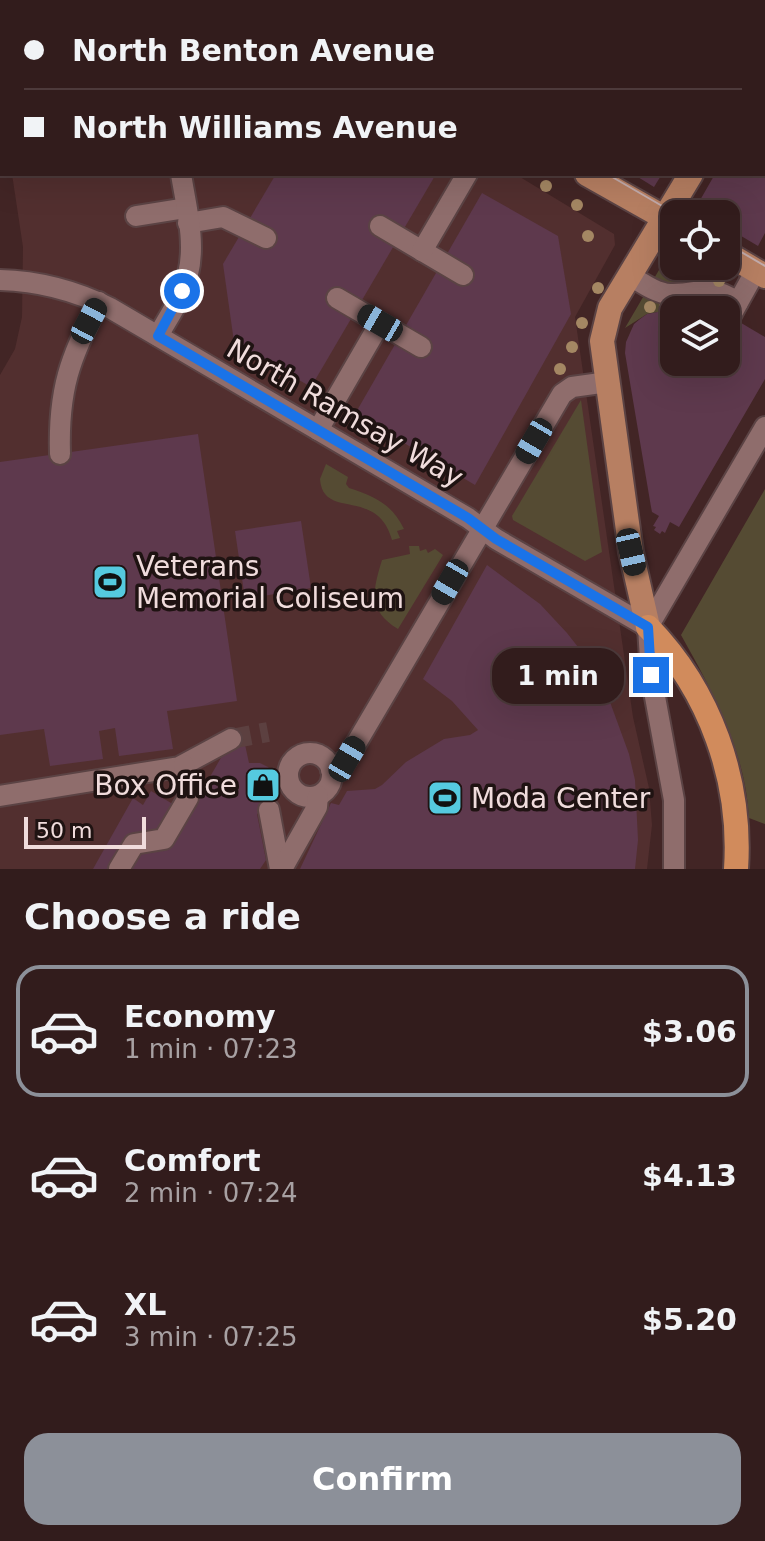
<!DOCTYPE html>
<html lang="en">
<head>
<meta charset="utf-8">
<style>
	body { margin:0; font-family:"DejaVu Sans",sans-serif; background:#3a2525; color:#f1f3f6; height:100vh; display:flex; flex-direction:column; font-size:30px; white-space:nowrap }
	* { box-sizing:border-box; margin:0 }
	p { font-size:26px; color:#a8a1a3 }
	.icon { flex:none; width:44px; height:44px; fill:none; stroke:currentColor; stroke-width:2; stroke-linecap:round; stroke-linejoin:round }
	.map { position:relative; height:869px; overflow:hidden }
	.drawer { display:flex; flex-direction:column; background:#321c1c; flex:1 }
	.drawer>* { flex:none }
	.top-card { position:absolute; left:0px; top:0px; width:766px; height:176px; box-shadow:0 8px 32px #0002,0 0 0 2px #4d3a3b; display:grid; align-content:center; height:176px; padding:0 24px; background:#321c1c }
	.controls { position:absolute; left:660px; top:200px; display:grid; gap:16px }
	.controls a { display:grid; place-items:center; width:80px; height:80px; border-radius:16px; background:#321c1c; box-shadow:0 8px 32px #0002,0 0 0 2px #4d3a3b; font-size:40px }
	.scale { position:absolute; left:24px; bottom:20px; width:122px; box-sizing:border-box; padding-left:8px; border:4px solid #f0dcdc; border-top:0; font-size:22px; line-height:28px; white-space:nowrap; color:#f0dcdc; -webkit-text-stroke:6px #1f1312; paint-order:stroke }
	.end { position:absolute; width:36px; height:36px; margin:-18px; border:10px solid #1a73e8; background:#fff; box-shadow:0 0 0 4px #fff }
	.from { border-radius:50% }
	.bubble { position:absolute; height:56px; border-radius:24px; background:#321c1c; box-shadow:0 8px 32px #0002,0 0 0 2px #4d3a3b; font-size:26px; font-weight:800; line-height:56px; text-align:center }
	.car { position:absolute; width:24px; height:48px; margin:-24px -12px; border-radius:10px; box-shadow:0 0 6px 2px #0007; background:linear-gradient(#222 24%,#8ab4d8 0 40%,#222 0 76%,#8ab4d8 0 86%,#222 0) }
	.top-card b { display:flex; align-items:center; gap:28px; height:76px; font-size:30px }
	.top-card b+b { border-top:2px solid #4d3a3b }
	.top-card i { width:20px; height:20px; background:#f1f3f6 }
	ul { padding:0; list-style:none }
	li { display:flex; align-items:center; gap:24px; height:132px; margin:0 16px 12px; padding:0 8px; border:4px solid transparent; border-radius:24px }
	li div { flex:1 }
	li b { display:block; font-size:30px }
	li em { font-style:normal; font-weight:800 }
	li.active { border-color:#8c9099 }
	li>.icon { width:72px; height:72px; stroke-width:1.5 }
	h2 { padding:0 24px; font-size:36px; line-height:96px }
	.cta { display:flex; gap:16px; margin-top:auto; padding:16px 24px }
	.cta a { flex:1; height:92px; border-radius:24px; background:#8c9099; color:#fff; font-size:32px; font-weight:800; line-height:92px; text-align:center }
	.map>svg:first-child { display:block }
	.built { fill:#522f2f }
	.green { fill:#554b33 }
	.building { fill:#5e394d }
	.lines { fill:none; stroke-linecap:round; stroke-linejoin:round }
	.minor-tunnel { stroke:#5c4040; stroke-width:20; stroke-dasharray:20 10; stroke-linecap:butt }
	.minor-casing { stroke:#5b4344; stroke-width:24 }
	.major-casing { stroke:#5b4344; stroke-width:28 }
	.highway-casing { stroke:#5b4344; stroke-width:28 }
	.minor { stroke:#8f6d6c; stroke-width:20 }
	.major { stroke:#b77f62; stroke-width:24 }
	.highway { stroke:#d18b5c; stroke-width:24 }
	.tram { stroke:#c3acac; stroke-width:2 }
	.tree { fill:#a48763 }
	.route { stroke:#1a73e8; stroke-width:10 }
	.labels { text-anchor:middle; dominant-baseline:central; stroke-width:7; stroke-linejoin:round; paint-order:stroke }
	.street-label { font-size:28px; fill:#f0dcdc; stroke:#1f1312 }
	.poi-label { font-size:28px; fill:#f0dcdc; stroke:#1f1312; text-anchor:start }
</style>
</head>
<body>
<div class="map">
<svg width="765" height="869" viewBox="0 0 765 869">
	<rect width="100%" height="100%" fill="#422525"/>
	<path class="built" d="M 12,174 L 521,174 L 520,177 L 614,234 L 615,245 L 575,317 L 633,717 L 649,788 L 652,825 L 647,869 L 0,869 L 0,375 L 15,349 L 22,317 L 23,247 Z"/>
	<g class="green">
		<path d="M 670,251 L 674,253 L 674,266 L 696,266 L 736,290 L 673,286 L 652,282 Z"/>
		<path d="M 646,292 L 701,300 L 707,304 L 647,314 L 625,328 Z"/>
		<path d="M 581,400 L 602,552 L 585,561 L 513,520 L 512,516 Z"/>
		<path d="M 326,464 L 348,477 L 346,484 L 349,488 C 374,496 392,504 404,529 L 397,531 L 400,538 L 392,540 C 377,486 323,521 320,479 Z"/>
		<path d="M 765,489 L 765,824 L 749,818 C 745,750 714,694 681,635 Z"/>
		<path d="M 409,546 L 419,546 L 420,551 L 426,549 L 428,553 L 435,549 L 443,555 L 398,629 C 367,610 373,590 382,560 L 410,554 Z"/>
	</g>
	<g class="building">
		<path d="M 276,174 L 436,174 L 311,387 L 234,342 L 223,264 Z"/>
		<path d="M 633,174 L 662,174 L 654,187 Z"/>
		<path d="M 715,174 L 765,174 L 765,233 L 758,246 L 726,227 L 726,214 L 704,214 L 695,209 Z"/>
		<path d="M 482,193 L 558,236 L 571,314 L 475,485 L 355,414 Z"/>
		<path d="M 674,309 L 674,362 L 726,362 L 726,314 L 765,337 L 765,379 L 679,527 L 670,522 L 665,533 L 662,531 L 660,534 L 654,530 L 656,527 L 653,526 L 659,516 L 652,512 L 651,507 L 625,353 L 626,342 L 634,324 L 640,319 L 647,314 Z"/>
		<path d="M 198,434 L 237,701 L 167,711 L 173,749 L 119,756 L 115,728 L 99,731 L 103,759 L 50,766 L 44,729 L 0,735 L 0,462 Z"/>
		<path d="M 301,521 L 311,588 L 245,599 L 235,531 Z"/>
		<path d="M 487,565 L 540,604 L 567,633 L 589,661 L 610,702 L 629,754 L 635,780 L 638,840 L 635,869 L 300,869 L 331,803 L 339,805 L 347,791 L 375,789 L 382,785 L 406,762 L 444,739 L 470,735 L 478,730 L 452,701 L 423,679 Z"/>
		<path d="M 234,735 L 244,740 L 249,763 L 260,763 L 268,767 L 275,775 L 279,787 L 274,804 L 257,814 L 266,860 L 260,869 L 93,869 L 133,798 L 143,805 L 151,791 L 176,806 L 195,803 Z"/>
	</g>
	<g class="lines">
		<path class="minor-tunnel" d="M 231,739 L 268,732"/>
		<defs>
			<g id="minor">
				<path d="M 154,0 L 154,2"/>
				<path d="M 352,0 L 353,2"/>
				<path d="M 544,0 L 545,2"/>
				<path d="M 764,124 L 765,125"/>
				<path d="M 764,159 L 765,160"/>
				<path d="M 136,216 L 186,208"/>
				<path d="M 188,223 L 223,217 L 266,238"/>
				<path d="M 380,226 L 463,275"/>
				<path d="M 422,251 L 467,174"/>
				<path d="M 629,275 C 641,282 655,293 670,294 C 704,295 703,281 738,302"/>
				<path d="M 0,280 C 40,281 74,290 110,308 L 468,518 L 496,539 L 648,627"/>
				<path d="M 337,298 L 421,347"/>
				<path d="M 730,317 L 756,270"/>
				<path d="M 158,336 C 169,316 183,297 188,274 C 196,242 186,206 181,174"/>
				<path d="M 318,430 L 380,323"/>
				<path d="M 60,454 C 58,390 70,357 99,302"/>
				<circle cx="310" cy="775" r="22"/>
				<path d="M 331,770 L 347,759 L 562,394 L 572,387 L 608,382"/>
				<path d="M 0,796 L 179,767 L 231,739"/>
				<path d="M 269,810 L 280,869"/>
				<path d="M 119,869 L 134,844 L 164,839 L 188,798 L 184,765"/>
				<path d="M 282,869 L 317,807 L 318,796"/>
				<path d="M 674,869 L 674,800 L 651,675 L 648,627 L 765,427"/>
			</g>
			<g id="major">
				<path d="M 689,0 L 693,2"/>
				<path d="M 489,2 L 501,0"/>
				<path d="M 764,42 L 765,41"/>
				<path d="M 0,76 L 2,76"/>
				<path d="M 0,113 L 2,113"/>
				<path d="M 587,174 L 674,223"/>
				<path d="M 726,253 L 765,276"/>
				<path d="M 648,627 L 631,552 L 602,341 L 610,308 L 691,174"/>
			</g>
			<g id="highway">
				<path d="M 706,2 L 717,0"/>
				<path d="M 764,25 L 765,18"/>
				<path d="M 648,627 C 710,691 742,780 736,869"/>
			</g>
		</defs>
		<use href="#minor" class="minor-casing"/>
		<use href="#major" class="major-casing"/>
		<use href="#highway" class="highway-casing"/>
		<use href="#minor" class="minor"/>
		<use href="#major" class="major"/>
		<use href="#highway" class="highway"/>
		<g class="tram">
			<path d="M 674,0 L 677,2"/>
			<path d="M 539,2 L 553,0"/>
			<path d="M 764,52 L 765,52"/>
			<path d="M 0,83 L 2,83"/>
			<path d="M 0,105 L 2,105"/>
			<path d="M 607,174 L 676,214"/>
			<path d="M 726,243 L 765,266"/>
		</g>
	</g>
	<g class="tree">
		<circle cx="546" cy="186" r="6"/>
		<circle cx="577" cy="205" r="6"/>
		<circle cx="588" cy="236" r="6"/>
		<circle cx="719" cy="281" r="6"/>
		<circle cx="598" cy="288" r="6"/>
		<circle cx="650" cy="307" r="6"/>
		<circle cx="665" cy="307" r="6"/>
		<circle cx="582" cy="323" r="6"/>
		<circle cx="572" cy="347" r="6"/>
		<circle cx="560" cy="369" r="6"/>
	</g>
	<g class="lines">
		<path class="route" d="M 182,291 L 158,336 L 468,518 L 496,539 L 648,627 L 651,675"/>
	</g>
	<defs>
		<symbol id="stadium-square" viewBox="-11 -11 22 22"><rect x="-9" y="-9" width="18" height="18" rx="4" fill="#55cadf" stroke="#1f1312"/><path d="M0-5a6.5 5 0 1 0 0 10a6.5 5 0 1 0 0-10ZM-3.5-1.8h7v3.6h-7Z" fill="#111"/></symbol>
		<symbol id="shop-square" viewBox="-11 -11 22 22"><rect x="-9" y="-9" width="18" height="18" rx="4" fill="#55cadf" stroke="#1f1312"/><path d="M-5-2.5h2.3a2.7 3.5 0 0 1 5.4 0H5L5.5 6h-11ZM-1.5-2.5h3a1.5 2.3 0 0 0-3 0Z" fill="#111"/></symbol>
	</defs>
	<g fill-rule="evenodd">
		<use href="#stadium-square" x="90" y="562" width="40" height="40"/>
		<use href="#shop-square" x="243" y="765" width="40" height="40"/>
		<use href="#stadium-square" x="425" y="778" width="40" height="40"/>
	</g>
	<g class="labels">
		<g class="street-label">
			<text transform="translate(345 413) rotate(30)">North Ramsay Way</text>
		</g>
		<g class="poi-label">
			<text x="136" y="566">Veterans<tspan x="136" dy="32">Memorial Coliseum</tspan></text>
			<text x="237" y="785" text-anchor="end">Box Office</text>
			<text x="471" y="798">Moda Center</text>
		</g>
	</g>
</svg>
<div class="controls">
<a><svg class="icon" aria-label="locate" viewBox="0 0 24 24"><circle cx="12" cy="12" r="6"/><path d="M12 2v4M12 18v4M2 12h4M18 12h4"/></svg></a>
<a><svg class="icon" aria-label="layers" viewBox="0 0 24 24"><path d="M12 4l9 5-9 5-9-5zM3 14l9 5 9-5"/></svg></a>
</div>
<div class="scale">50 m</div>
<i class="end from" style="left:182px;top:291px"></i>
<i class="end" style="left:651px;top:675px"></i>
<div class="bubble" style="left:492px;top:648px;width:132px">1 min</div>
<i class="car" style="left:89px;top:321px;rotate:28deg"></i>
<i class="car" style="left:380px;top:323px;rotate:300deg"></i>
<i class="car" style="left:534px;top:441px;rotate:210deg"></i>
<i class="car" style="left:631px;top:552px;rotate:167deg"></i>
<i class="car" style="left:450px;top:582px;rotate:210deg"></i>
<i class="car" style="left:347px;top:759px;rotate:30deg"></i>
<div class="top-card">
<b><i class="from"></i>North Benton Avenue</b>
<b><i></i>North Williams Avenue</b>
</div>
</div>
<section class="drawer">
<h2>Choose a ride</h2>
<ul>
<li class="active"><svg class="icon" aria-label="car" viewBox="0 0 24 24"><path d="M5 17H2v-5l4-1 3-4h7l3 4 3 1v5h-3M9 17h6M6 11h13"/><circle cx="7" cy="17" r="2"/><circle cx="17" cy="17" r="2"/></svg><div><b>Economy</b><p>1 min · 07:23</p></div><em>$3.06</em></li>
<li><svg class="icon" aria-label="car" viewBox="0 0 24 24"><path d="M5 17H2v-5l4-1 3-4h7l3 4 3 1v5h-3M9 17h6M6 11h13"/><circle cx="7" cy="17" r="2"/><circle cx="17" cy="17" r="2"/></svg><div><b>Comfort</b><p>2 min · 07:24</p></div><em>$4.13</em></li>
<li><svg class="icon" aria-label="car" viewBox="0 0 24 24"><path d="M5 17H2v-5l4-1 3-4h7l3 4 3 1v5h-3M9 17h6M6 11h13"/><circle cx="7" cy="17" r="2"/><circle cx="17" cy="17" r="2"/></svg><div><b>XL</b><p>3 min · 07:25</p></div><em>$5.20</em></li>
</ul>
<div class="cta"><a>Confirm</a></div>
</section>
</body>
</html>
